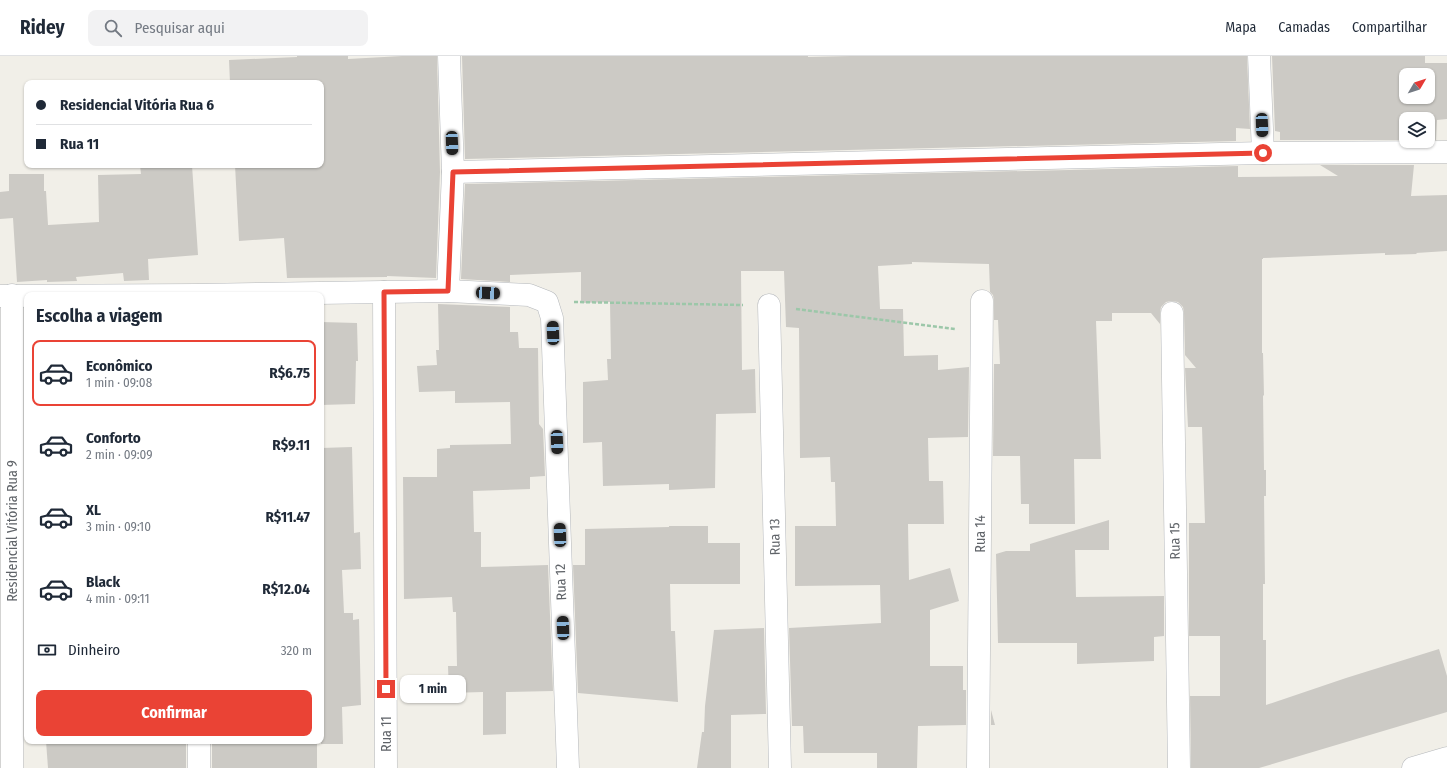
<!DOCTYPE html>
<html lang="pt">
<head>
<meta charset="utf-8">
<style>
	body { margin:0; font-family:"Fira Sans Condensed",sans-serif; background:#f2f2f3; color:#1f2937; height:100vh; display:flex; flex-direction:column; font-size:15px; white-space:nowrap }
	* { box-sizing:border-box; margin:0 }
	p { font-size:13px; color:#747a83 }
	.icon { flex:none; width:22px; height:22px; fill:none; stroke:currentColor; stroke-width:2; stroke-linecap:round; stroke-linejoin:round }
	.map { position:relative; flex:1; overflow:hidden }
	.sheet { position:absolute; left:24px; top:236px; width:300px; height:452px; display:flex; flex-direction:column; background:#fff; border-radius:8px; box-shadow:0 1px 3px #0004 }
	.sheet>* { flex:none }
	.guide { position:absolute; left:24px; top:24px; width:300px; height:88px; border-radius:8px; box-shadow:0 1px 3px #0004; display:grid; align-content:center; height:88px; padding:0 12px; background:#fff }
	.needle { width:26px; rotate:51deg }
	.fabs { position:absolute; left:1399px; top:12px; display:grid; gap:8px }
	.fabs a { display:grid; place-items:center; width:36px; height:36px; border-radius:8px; background:#fff; box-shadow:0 1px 3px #0004; font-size:20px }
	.end { position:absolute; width:18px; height:18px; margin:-9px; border:5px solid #ea4335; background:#fff; box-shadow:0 0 0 2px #fff }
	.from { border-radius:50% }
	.bubble { position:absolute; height:28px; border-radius:8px; background:#fff; box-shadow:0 1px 3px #0004; font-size:13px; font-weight:700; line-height:28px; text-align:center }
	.car { position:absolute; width:12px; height:24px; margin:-12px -6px; border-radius:5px; box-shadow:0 0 3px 1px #0007; background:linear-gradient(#222 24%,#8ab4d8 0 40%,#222 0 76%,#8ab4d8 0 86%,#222 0) }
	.guide b { display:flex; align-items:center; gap:14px; height:38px; font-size:15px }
	.guide b+b { border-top:1px solid #e0e1e3 }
	.guide i { width:10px; height:10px; background:#1f2937 }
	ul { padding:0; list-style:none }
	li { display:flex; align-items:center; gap:12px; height:66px; margin:0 8px 6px; padding:0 4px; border:2px solid transparent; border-radius:8px }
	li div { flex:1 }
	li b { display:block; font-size:15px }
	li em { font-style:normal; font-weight:700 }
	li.selected { border-color:#ea4335 }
	li>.icon { width:36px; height:36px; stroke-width:1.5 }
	h2 { padding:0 12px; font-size:18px; line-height:48px }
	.pay { display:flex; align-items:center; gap:10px; height:44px; padding:0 12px; font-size:15px }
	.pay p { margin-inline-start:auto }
	.primary-button { display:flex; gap:8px; margin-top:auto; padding:8px 12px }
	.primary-button a { flex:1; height:46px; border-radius:8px; background:#ea4335; color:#fff; font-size:16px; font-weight:700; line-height:46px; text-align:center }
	header { display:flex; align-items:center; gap:24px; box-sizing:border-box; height:56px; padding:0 20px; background:#fff; border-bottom:1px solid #e0e1e3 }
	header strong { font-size:19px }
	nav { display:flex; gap:22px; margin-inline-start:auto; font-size:14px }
	.search { width:280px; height:36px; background:#f2f2f3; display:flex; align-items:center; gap:10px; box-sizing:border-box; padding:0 14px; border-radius:8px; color:#747a83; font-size:15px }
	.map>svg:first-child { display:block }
	.building { fill:#cccac5; fill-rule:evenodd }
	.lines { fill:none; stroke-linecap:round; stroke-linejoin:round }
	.minor-casing { stroke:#b5b8bc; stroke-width:23 }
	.tertiary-casing { stroke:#b5b8bc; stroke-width:23 }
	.path { stroke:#9cc7a9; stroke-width:2.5; stroke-dasharray:4 2; stroke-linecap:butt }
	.minor { stroke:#fff; stroke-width:22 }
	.tertiary { stroke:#fff; stroke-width:22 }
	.route { stroke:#ea4335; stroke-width:5 }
	.labels { text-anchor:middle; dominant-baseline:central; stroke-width:3; stroke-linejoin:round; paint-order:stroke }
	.street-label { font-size:14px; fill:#5f6368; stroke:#fff }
</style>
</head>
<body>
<header>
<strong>Ridey</strong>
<div class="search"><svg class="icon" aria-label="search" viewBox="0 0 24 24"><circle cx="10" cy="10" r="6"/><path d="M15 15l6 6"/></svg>Pesquisar aqui</div>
<nav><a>Mapa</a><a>Camadas</a><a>Compartilhar</a></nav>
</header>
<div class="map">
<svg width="1447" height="712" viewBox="0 0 1447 712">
	<rect width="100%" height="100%" fill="#f1efe8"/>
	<g class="building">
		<path d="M 297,0 L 348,0 L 348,3 L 402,0 L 437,0 L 440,116 L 436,222 L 387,220 L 387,221 L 287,222 L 284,182 L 239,185 L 235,109 L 321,109 L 321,27 L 230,27 L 229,4 L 297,1 Z"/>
		<path d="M 462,0 L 808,0 L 808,1 L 850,0 L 1247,0 L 1250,73 L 1236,72 L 1236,85 L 465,103 Z"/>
		<path d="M 1272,0 L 1425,0 L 1425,7 L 1447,7 L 1447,63 L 1437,64 L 1436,84 L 1428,84 L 1428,63 L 1406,63 L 1406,84 L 1280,84 L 1280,76 L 1275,75 ZM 1406,19 L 1428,19 L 1428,41 L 1406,41 Z"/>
		<path d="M 140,109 L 192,109 L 198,199 L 148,203 L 149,224 L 124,225 L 123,217 L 76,221 L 77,225 L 47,226 L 47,224 L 17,226 L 13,162 L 0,163 L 0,136 L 9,135 L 9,118 L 44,118 L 44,135 L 46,135 L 48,169 L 99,166 L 98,119 L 141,118 Z"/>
		<path d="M 1320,109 L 1414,109 L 1411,140 L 1447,139 L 1447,195 L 1416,197 L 1417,198 L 1385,199 L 1385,197 L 1263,202 L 1263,203 L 1262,203 L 1262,297 L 1263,297 L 1264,340 L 1263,339 L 1264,414 L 1266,414 L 1266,440 L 1264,440 L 1265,528 L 1263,528 L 1263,584 L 1266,584 L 1266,649 L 1346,622 L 1439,593 L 1447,620 L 1447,656 L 1259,712 L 1191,712 L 1190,640 L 1220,640 L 1220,580 L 1189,580 L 1189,467 L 1205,467 L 1202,371 L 1188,371 L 1185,312 L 1196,312 L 1185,299 L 1184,257 L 1183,251 L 1178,246 L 1171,245 L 1166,246 L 1161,251 L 1160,257 L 1160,268 L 1151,257 L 1112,257 L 1112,265 L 1096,265 L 1101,403 L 1074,403 L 1075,468 L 1029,468 L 1029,448 L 1021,448 L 1020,400 L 993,400 L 994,308 L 1000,308 L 998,264 L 994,264 L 994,245 L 993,239 L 990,236 L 989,208 L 912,206 L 912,208 L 878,210 L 880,253 L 903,253 L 904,300 L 938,299 L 938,314 L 969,311 L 968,381 L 928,382 L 929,425 L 943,425 L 944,468 L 908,468 L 909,524 L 950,512 L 959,545 L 930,554 L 930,610 L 963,610 L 963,634 L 966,634 L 966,669 L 918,670 L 917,712 L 877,712 L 877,697 L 804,697 L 803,670 L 792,670 L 789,572 L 881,567 L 880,529 L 795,530 L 795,470 L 836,470 L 835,426 L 831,426 L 830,401 L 800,402 L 799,272 L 786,271 L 784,215 L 741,215 L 742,314 L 755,313 L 756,357 L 716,358 L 715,432 L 669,434 L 669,428 L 603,430 L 602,386 L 583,387 L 583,326 L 608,324 L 607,303 L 611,303 L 610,246 L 581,247 L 581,216 L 510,219 L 510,226 L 461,223 L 465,128 L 1238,110 L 1238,121 L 1338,120 Z"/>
		<path d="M 438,248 L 510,251 L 510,276 L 518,276 L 519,292 L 538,292 L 539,368 L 543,373 L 545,420 L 530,421 L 530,433 L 473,435 L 474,476 L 481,476 L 481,511 L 548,509 L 553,635 L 506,636 L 506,678 L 483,679 L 483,636 L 449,637 L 448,610 L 457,610 L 456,556 L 453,556 L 452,541 L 404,543 L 403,421 L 437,421 L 437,393 L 450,392 L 450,389 L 511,388 L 510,346 L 455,347 L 455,335 L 419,336 L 417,310 L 437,309 L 436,294 L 439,294 Z"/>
		<path d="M 321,266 L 357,267 L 358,305 L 356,305 L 355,348 L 321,349 Z"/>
		<path d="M 352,391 L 354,477 L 360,476 L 361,513 L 342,514 L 344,557 L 353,557 L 353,564 L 359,563 L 361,649 L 342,651 L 343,688 L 321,688 L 321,392 Z"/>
		<path d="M 1109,464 L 1109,494 L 1075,494 L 1076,541 L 1164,540 L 1164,580 L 1154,581 L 1154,605 L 1077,608 L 1077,587 L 998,587 L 996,498 L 1006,495 L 1030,495 L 1030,488 Z"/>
		<path d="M 669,470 L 708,470 L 708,487 L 740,487 L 740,528 L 670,528 L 671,575 L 675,575 L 678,646 L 578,637 L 573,509 L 585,509 L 585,473 L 669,471 Z"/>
		<path d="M 764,572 L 766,658 L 731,659 L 731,712 L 697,712 L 702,676 L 704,676 L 705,650 L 714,574 Z"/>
		<path d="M 991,654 L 995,669 L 991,669 Z"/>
		<path d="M 46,685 L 186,685 L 186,712 L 48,712 Z"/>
		<rect x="212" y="685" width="105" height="27"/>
	</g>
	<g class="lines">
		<defs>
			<g id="minor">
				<path d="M 1259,0 L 1263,97"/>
				<path d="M 453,116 L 1263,97 L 1447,96"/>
				<path d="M 448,235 L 453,116 L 449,0"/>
				<path d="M 384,236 L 386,712"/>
				<path d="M 0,240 L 197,239 L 448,235 L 529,239 L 547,246 L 552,262 L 568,712"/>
				<path d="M 769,249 L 780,712"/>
				<path d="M 1172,257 L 1179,712"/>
				<path d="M 199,685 L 199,712"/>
				<path d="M 12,712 L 12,239"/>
				<path d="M 978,712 L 982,245"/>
			</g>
			<path id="tertiary" d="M 1413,712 L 1447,702"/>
		</defs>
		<use href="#minor" class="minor-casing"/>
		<use href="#tertiary" class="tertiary-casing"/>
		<g class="path">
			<path d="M 574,246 L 743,249"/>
			<path d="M 796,253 L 955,273"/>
		</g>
		<use href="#minor" class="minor"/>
		<use href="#tertiary" class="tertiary"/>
	</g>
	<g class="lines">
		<path class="route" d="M 386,633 L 384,236 L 448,235 L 453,116 L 1263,97"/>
	</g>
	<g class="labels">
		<g class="street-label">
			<text transform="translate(12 475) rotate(-90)">Residencial Vitória Rua 9</text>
			<text transform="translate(980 478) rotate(-90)">Rua 14</text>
			<text transform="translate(775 481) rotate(-91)">Rua 13</text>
			<text transform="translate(1175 485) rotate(-91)">Rua 15</text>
			<text transform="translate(561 526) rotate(-92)">Rua 12</text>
			<text transform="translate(386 678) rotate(-90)">Rua 11</text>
		</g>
	</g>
</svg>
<div class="fabs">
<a><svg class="needle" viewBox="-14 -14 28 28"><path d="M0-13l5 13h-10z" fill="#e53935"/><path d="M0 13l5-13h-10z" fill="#747a83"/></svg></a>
<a><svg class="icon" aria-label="layers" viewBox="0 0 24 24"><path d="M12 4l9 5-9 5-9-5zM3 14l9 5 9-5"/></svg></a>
</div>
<i class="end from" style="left:1263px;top:97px"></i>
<i class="end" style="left:386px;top:633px"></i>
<div class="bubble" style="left:400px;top:619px;width:66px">1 min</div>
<i class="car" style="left:1262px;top:69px;rotate:178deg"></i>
<i class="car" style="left:452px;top:87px;rotate:178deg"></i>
<i class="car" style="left:488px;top:237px;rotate:93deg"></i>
<i class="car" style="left:553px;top:277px;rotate:358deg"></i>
<i class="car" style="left:557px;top:386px;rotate:178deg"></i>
<i class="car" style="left:560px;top:479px;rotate:358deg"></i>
<i class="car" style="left:563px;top:572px;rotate:358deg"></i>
<div class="guide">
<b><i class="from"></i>Residencial Vitória Rua 6</b>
<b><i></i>Rua 11</b>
</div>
<section class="sheet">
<h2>Escolha a viagem</h2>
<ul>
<li class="selected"><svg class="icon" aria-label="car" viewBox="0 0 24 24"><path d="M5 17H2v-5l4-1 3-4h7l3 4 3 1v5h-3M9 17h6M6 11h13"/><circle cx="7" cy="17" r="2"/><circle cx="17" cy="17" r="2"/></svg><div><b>Econômico</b><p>1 min · 09:08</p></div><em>R$6.75</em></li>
<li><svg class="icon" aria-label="car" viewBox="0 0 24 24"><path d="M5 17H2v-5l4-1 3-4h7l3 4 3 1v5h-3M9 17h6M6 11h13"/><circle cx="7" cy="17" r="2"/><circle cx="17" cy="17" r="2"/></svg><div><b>Conforto</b><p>2 min · 09:09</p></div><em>R$9.11</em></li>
<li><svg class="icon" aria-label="car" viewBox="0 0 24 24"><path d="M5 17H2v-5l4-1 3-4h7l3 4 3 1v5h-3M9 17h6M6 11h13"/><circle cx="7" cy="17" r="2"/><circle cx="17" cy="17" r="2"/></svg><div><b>XL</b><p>3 min · 09:10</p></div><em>R$11.47</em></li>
<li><svg class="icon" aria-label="car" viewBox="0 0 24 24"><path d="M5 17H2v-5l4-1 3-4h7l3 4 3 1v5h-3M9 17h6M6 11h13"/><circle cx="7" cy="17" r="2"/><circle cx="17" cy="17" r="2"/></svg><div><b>Black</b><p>4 min · 09:11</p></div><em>R$12.04</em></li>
</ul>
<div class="pay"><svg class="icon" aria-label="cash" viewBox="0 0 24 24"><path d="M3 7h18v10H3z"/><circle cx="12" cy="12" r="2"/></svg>Dinheiro<p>320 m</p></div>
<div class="primary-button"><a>Confirmar</a></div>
</section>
</div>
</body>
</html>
